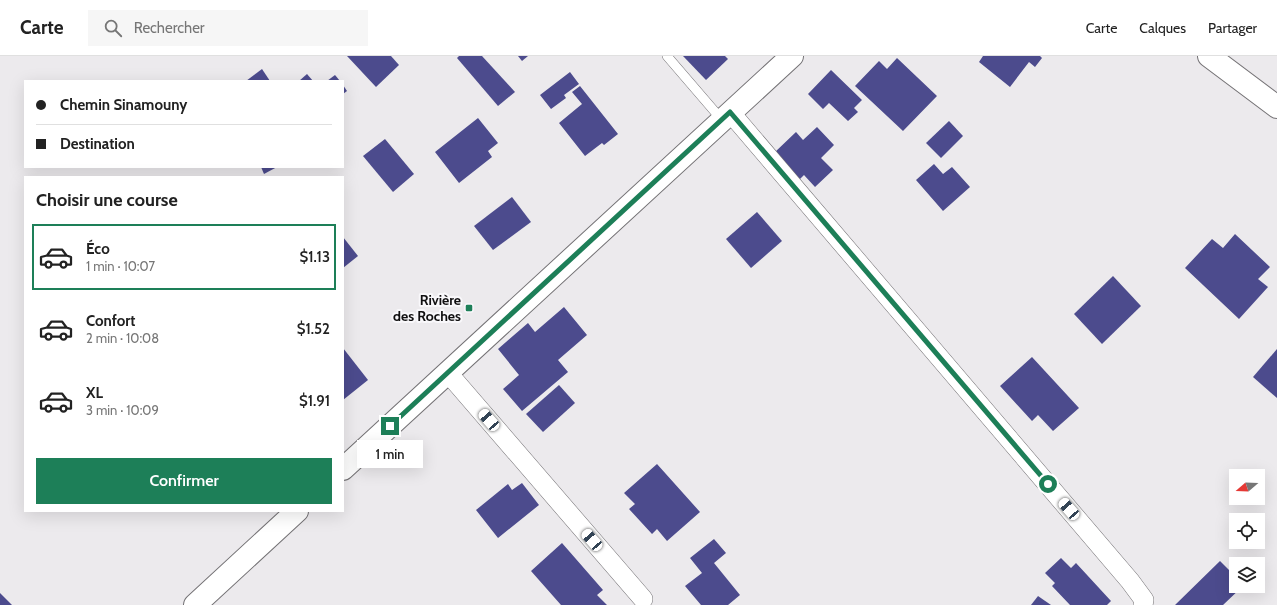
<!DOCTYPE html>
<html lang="fr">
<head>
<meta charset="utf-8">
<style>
	body { margin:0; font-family:Cabin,sans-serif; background:#f6f6f6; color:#222; height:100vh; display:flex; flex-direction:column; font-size:15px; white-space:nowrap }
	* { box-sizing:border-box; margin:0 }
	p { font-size:13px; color:#767676 }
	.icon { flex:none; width:22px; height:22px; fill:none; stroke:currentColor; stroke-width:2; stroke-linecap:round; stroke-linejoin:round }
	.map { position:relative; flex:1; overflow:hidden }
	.sheet { position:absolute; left:24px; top:120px; width:320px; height:336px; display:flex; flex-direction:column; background:#fff; border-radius:0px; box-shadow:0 4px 16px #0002 }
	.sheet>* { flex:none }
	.banner { position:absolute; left:24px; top:24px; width:320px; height:88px; border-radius:0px; box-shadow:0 4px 16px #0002; display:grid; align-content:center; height:88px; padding:0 12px; background:#fff }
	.needle { width:26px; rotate:251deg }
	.fabs { position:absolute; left:1229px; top:413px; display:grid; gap:8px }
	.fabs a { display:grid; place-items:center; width:36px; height:36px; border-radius:0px; background:#fff; box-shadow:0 4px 16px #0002; font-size:20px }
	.end { position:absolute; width:18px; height:18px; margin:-9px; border:5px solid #1d7f58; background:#fff; box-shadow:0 0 0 2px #fff }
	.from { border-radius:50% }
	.bubble { position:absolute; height:28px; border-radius:0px; background:#fff; box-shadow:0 4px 16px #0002; font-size:13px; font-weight:600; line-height:28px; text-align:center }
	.car { position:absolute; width:12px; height:24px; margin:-12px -6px; border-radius:5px; box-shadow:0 0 3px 1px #0007; background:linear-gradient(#fff 24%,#345 0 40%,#fff 0 76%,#345 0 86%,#fff 0) }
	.banner b { display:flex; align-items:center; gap:14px; height:38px; font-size:15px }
	.banner b+b { border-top:1px solid #e0e0e0 }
	.banner i { width:10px; height:10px; background:#222 }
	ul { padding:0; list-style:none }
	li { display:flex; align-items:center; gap:12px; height:66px; margin:0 8px 6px; padding:0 4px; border:2px solid transparent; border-radius:0px }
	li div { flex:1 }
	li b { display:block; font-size:15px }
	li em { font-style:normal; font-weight:600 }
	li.active { border-color:#1d7f58 }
	li>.icon { width:36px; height:36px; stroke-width:1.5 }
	h2 { padding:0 12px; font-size:18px; line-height:48px }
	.primary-button { display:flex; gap:8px; margin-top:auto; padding:8px 12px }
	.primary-button a { flex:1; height:46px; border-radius:0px; background:#1d7f58; color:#fff; font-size:16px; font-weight:600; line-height:46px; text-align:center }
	header { display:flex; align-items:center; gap:24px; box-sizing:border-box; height:56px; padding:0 20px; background:#fff; border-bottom:1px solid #e0e0e0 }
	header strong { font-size:19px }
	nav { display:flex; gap:22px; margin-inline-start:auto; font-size:14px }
	.search { width:280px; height:36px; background:#f6f6f6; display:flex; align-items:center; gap:10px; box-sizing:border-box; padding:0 14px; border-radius:0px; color:#767676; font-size:15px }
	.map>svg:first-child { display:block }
	.building { fill:#4c4b8d }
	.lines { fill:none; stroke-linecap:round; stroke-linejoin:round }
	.service-casing { stroke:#747275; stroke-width:10 }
	.minor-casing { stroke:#747275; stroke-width:20 }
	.tertiary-casing { stroke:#747275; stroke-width:24 }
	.secondary-casing { stroke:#747275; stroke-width:24 }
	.service { stroke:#fff; stroke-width:9 }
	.minor { stroke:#fff; stroke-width:19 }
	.tertiary { stroke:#fff; stroke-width:22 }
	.secondary { stroke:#fff; stroke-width:22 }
	.route { stroke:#1d7f58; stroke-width:5 }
	.poi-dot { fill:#1d7f58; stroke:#f9f8fb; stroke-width:1.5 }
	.labels { text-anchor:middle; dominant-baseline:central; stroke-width:4; stroke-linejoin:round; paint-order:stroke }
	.poi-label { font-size:14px; font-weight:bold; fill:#111011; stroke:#f9f8fb; text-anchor:end }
</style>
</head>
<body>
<header>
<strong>Carte</strong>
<div class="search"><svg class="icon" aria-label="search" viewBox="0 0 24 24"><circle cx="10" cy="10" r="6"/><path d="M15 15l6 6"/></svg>Rechercher</div>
<nav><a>Carte</a><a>Calques</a><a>Partager</a></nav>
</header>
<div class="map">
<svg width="1277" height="549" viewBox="0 0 1277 549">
	<rect width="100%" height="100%" fill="#eceaed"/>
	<g class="building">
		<path d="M 347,0 L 391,0 L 399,9 L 376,31 Z"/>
		<path d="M 459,0 L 482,0 L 515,36 L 498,50 L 457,2 Z"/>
		<path d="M 518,0 L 528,0 L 522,5 Z"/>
		<path d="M 683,0 L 725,0 L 728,3 L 706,24 Z"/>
		<path d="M 983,0 L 1040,0 L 1042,2 L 1035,11 L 1029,6 L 1010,31 L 979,6 Z"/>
		<path d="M 897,2 L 937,40 L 903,75 L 855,30 L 879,5 L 887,13 Z"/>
		<path d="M 262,13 L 270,25 L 246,25 Z"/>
		<path d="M 831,14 L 862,44 L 854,52 L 858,56 L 848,65 L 829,47 L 823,53 L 808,38 Z"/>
		<path d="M 570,16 L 579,28 L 564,39 L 566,42 L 551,53 L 540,39 Z"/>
		<path d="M 307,18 L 313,25 L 299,25 Z"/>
		<path d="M 335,19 L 340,25 L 327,25 Z"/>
		<path d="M 343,29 L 347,35 L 343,38 Z"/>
		<path d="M 580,30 L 618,78 L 604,89 L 602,87 L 585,100 L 559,67 L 582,48 L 572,36 Z"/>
		<path d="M 478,62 L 498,87 L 488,95 L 492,101 L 459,127 L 435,96 Z"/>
		<path d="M 949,65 L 963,80 L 941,102 L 926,87 Z"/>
		<path d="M 817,71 L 834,89 L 821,102 L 833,114 L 815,131 L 804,119 L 800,123 L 774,97 L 796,76 L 803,84 Z"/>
		<path d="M 385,83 L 414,118 L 393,136 L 363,100 Z"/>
		<path d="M 934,108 L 943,118 L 952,111 L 970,131 L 943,155 L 916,124 Z"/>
		<path d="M 261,111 L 277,111 L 264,118 Z"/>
		<path d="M 512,141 L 531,166 L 493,194 L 474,170 Z"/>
		<path d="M 757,156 L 782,185 L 751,212 L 726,183 Z"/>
		<path d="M 1235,178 L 1270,211 L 1258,223 L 1268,231 L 1239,263 L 1185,212 L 1212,183 L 1223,192 Z"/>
		<path d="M 343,181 L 358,200 L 343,212 Z"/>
		<path d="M 1113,220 L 1141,250 L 1102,288 L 1074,258 Z"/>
		<path d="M 564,251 L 587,279 L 558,304 L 568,316 L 522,355 L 503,333 L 519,319 L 498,293 L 528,267 L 535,276 Z"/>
		<path d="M 343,292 L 368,324 L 343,344 Z"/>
		<path d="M 1277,293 L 1277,342 L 1253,321 Z"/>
		<path d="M 1032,301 L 1079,352 L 1053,375 L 1038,359 L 1032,365 L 1000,330 Z"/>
		<path d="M 559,329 L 575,347 L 543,376 L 526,358 Z"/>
		<path d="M 657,408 L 700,456 L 667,485 L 657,473 L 652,478 L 629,453 L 635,448 L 624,437 Z"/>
		<path d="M 522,427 L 539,449 L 498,482 L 476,454 L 508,428 L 512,434 Z"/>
		<path d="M 714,483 L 726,497 L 714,507 L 740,539 L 728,549 L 701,549 L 685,530 L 702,517 L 690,502 Z"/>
		<path d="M 562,487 L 603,534 L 597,539 L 607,549 L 561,549 L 531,515 Z"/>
		<path d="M 1061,502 L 1071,512 L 1076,507 L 1111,545 L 1107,549 L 1070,549 L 1052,530 L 1055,527 L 1045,517 Z"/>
		<path d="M 1220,505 L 1236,521 L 1236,530 L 1243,530 L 1223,549 L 1175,549 Z"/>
		<path d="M 0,537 L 12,549 L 0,549 Z"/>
		<path d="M 1038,540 L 1051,549 L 1031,549 Z"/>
	</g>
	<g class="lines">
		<defs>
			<path id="service" d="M 667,0 L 722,64"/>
			<g id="minor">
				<path d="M 730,56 L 1130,525 L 1144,544 L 1143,549"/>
				<path d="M 448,317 L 643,543"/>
			</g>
			<path id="tertiary" d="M 1209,0 L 1277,51"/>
			<g id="secondary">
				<path d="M 343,413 L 792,0"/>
				<path d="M 195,549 L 297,455"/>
			</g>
		</defs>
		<use href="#service" class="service-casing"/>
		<use href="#minor" class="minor-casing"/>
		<use href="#tertiary" class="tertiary-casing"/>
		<use href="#secondary" class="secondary-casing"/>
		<use href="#service" class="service"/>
		<use href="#minor" class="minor"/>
		<use href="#tertiary" class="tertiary"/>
		<use href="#secondary" class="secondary"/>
	</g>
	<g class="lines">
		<path class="route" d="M 390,370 L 730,56 L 1048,428"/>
	</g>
	<rect class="poi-dot" x="465" y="248" width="8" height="8" rx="2"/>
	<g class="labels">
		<g class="poi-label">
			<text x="461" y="244">Rivière<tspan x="461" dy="16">des Roches</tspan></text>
		</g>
	</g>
</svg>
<div class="fabs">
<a><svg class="needle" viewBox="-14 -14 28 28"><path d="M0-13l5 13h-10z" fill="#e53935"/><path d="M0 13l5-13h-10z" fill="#767676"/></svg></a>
<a><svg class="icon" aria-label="locate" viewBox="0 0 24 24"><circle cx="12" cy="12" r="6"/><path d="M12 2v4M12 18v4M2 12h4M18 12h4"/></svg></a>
<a><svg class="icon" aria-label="layers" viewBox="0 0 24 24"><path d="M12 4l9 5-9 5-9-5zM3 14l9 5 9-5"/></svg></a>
</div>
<i class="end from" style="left:1048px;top:428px"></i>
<i class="end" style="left:390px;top:370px"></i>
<div class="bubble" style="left:357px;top:384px;width:66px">1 min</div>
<i class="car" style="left:489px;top:364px;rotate:319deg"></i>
<i class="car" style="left:1069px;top:453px;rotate:319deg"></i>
<i class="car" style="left:592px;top:484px;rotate:319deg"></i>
<div class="banner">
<b><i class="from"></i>Chemin Sinamouny</b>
<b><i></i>Destination</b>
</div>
<section class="sheet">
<h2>Choisir une course</h2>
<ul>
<li class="active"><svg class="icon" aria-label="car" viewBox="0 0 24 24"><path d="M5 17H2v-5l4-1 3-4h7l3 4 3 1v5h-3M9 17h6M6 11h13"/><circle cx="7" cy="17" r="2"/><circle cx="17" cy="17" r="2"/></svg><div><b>Éco</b><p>1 min · 10:07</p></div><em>$1.13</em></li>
<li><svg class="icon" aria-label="car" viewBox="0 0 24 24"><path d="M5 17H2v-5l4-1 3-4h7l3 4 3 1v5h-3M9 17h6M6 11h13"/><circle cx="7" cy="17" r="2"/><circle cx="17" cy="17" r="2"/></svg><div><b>Confort</b><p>2 min · 10:08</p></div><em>$1.52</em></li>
<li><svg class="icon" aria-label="car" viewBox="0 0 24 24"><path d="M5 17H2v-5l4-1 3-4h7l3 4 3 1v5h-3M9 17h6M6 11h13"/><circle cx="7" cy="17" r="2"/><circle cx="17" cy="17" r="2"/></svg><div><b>XL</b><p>3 min · 10:09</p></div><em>$1.91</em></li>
</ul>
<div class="primary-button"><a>Confirmer</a></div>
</section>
</div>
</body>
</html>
